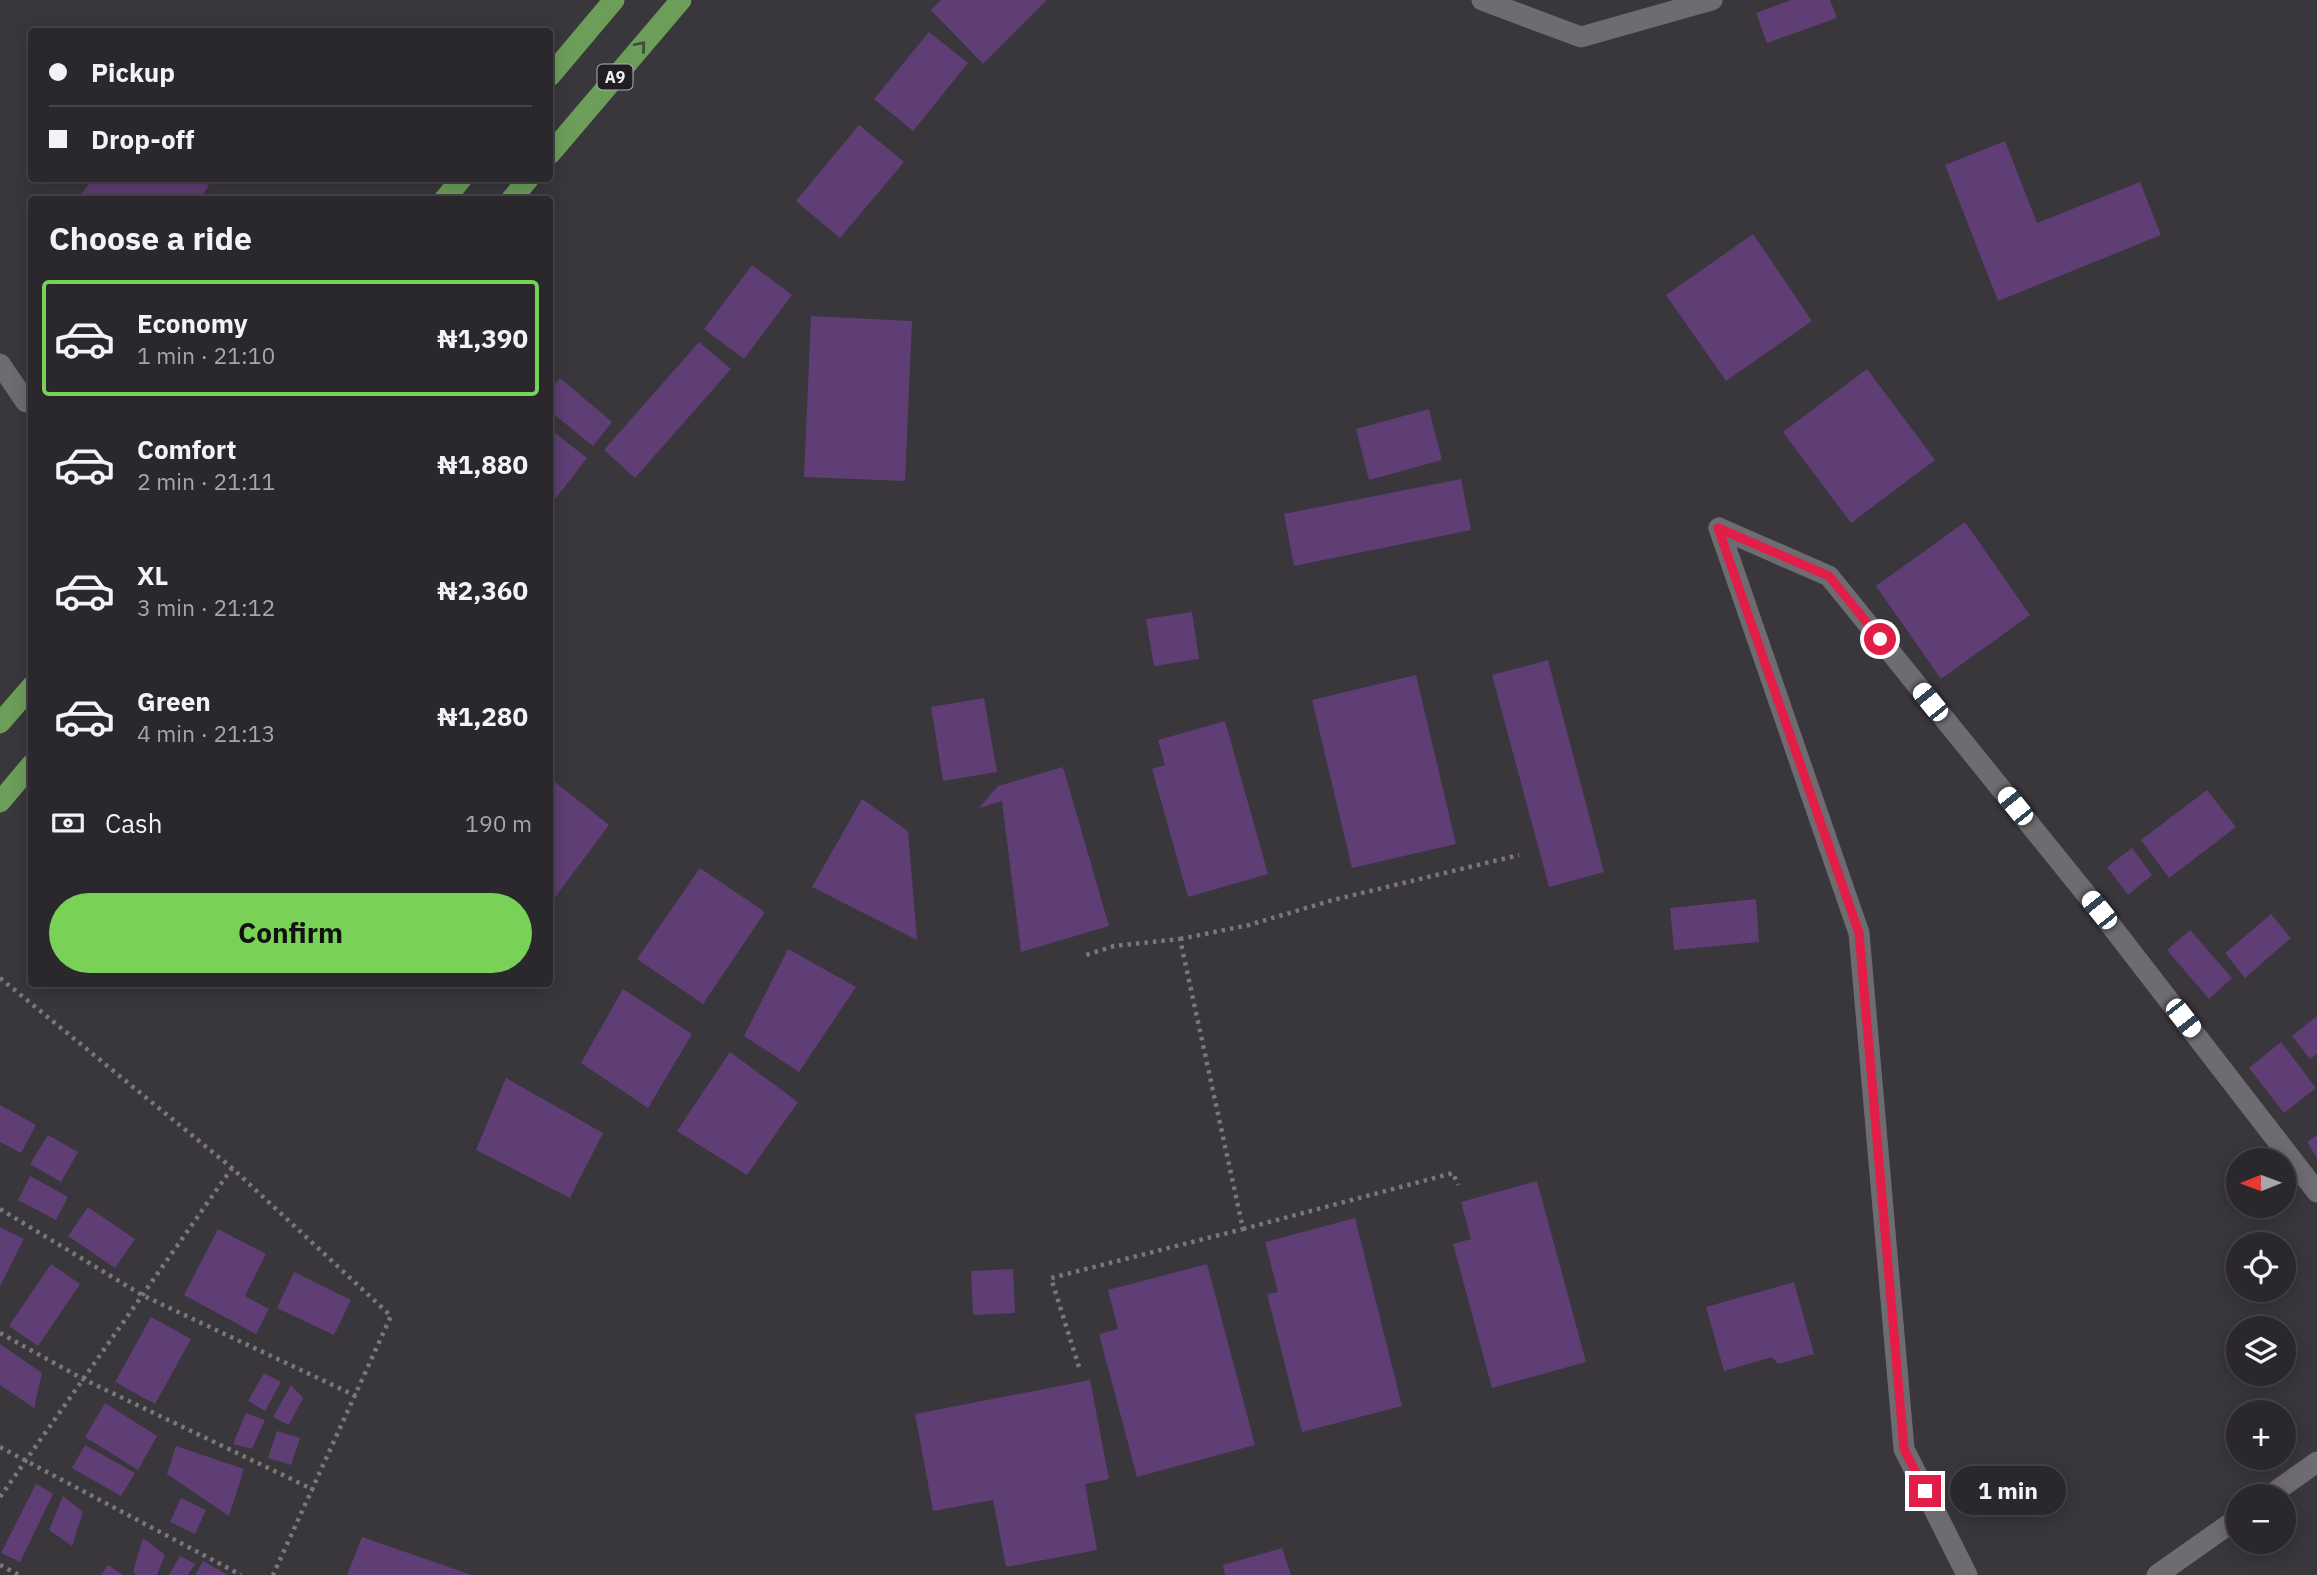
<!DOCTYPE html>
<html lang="en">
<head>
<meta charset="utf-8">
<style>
	body { margin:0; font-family:"IBM Plex Sans",sans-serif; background:#333035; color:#f1f3f6; height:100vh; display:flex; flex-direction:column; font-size:26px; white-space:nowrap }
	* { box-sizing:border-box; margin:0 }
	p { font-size:23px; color:#a6a6aa }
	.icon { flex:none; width:38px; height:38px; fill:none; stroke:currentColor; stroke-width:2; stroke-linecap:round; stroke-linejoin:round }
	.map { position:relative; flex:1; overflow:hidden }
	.drawer { position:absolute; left:28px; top:196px; width:525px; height:791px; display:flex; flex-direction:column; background:#2b282d; border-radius:7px; box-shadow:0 4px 18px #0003,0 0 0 2px #474449 }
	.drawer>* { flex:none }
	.banner { position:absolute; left:28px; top:28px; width:525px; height:154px; border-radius:7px; box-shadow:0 4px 18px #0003,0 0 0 2px #474449; display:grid; align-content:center; height:154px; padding:0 21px; background:#2b282d }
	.needle { width:46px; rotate:269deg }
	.controls { position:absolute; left:2226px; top:1148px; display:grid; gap:14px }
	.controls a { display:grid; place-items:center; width:70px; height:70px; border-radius:50%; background:#2b282d; box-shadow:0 4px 18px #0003,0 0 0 2px #474449; font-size:35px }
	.end { position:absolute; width:32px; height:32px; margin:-16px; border:9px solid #e11d48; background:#fff; box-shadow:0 0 0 4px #fff }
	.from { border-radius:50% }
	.bubble { position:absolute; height:49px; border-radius:24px; background:#2b282d; box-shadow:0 4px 18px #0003,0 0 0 2px #474449; font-size:23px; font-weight:700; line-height:49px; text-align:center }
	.car { position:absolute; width:21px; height:42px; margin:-21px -10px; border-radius:9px; box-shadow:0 0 5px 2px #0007; background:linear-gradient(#fff 24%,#345 0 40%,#fff 0 76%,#345 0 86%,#fff 0) }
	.banner b { display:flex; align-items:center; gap:24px; height:66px; font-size:26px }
	.banner b+b { border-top:2px solid #474449 }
	.banner i { width:18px; height:18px; background:#f1f3f6 }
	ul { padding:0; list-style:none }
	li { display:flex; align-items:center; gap:21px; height:116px; margin:0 14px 10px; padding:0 7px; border:4px solid transparent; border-radius:7px }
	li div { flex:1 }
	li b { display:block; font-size:26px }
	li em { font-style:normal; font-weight:700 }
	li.selected { border-color:#79d158 }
	li>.icon { width:63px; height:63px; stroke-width:1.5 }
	h2 { padding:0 21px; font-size:32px; line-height:84px }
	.pay { display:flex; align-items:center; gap:18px; height:77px; padding:0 21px; font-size:26px }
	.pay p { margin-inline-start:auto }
	.cta { display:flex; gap:14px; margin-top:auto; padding:14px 21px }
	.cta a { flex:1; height:80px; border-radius:42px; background:#79d158; color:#111; font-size:28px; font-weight:700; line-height:80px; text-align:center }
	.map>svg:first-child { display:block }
	.building { fill:#5e3e75 }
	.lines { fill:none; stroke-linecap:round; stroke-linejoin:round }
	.path { stroke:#7a777c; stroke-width:4.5; stroke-dasharray:3.5 5; stroke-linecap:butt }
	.minor { stroke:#6e6b71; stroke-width:21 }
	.trunk { stroke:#6c9e5a; stroke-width:21 }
	.oneway { stroke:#3e5138 }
	.route { stroke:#e11d48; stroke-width:9 }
	.labels { text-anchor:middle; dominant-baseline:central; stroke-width:7; stroke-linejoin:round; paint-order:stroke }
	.shield { fill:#201e21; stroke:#b2b0b3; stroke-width:2 }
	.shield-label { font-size:16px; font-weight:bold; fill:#f0eef2 }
</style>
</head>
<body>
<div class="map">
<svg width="2317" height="1575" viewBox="0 0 2317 1575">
	<rect width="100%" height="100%" fill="#39363c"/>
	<g class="building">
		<path d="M 941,0 L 1047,0 L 983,64 L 931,10 Z"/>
		<path d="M 1791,0 L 1830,0 L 1837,18 L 1767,43 L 1756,13 Z"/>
		<path d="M 929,32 L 968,63 L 913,131 L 874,99 Z"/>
		<path d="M 859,125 L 904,162 L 840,238 L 796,201 Z"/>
		<path d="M 2005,141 L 2037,223 L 2140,182 L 2161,235 L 1998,301 L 1945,165 Z"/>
		<path d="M 94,178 L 200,178 L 209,186 L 198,200 L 76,200 Z"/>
		<path d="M 1753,234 L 1812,321 L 1726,381 L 1666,295 Z"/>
		<path d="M 752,265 L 792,295 L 744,359 L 704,329 Z"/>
		<path d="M 811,316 L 912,321 L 905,481 L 804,477 Z"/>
		<path d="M 699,342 L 731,369 L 635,478 L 604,450 Z"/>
		<path d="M 1867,369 L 1935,460 L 1851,523 L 1783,432 Z"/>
		<path d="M 560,378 L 612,422 L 593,446 L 550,411 L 550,390 Z"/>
		<path d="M 1429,409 L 1442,460 L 1369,480 L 1356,429 Z"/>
		<path d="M 550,429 L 587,458 L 556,498 L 550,493 Z"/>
		<path d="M 1461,479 L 1471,530 L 1294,566 L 1284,514 Z"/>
		<path d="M 1965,522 L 2030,615 L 1941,679 L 1876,586 Z"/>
		<path d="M 1192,612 L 1199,659 L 1154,666 L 1146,619 Z"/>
		<path d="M 1548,660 L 1604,872 L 1549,887 L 1492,675 Z"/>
		<path d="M 1416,675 L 1456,844 L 1352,868 L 1312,700 Z"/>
		<path d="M 984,698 L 997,772 L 943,781 L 931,707 Z"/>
		<path d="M 1225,721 L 1268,874 L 1188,897 L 1152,769 L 1165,765 L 1158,740 Z"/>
		<path d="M 1063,767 L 1109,926 L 1021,952 L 1002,801 L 979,808 L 998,786 Z"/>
		<path d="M 550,778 L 609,825 L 550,904 Z"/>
		<path d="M 2207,790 L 2236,827 L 2169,878 L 2141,840 Z"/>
		<path d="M 862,799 L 908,831 L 917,940 L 812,887 Z"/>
		<path d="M 2132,848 L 2152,875 L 2128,895 L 2107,867 Z"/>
		<path d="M 700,868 L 765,912 L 703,1004 L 637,959 Z"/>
		<path d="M 1756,899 L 1759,942 L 1674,950 L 1670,908 Z"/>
		<path d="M 2271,914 L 2291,938 L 2245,978 L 2225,953 Z"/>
		<path d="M 2190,930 L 2232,978 L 2209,999 L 2167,950 Z"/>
		<path d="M 788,949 L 856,987 L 799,1072 L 744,1036 Z"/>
		<path d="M 623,989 L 692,1034 L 648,1108 L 581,1063 Z"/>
		<path d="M 2317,1016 L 2317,1054 L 2310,1059 L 2292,1036 Z"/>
		<path d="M 2281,1042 L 2316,1088 L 2284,1113 L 2249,1068 Z"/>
		<path d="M 730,1052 L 798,1102 L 747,1175 L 677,1131 Z"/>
		<path d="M 506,1078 L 603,1133 L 570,1198 L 476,1150 Z"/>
		<path d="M 0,1105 L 36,1125 L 21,1153 L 0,1142 Z"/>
		<path d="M 48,1135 L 78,1152 L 61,1182 L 30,1164 Z"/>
		<path d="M 2317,1135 L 2317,1158 L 2307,1142 Z"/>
		<path d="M 30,1176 L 68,1197 L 56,1220 L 18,1200 Z"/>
		<path d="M 1537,1181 L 1586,1362 L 1492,1388 L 1453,1244 L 1471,1239 L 1461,1202 Z"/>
		<path d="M 88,1207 L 135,1239 L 115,1268 L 68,1236 Z"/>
		<path d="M 1355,1218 L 1402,1406 L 1302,1432 L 1267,1294 L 1278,1292 L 1265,1242 Z"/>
		<path d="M 0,1227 L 24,1239 L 0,1286 Z"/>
		<path d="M 218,1229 L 266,1254 L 245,1296 L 269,1309 L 256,1334 L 184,1295 Z"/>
		<path d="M 51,1264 L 80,1284 L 38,1346 L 9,1326 Z"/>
		<path d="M 1207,1264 L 1255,1445 L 1137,1477 L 1099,1334 L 1118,1329 L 1108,1290 Z"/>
		<path d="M 1013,1269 L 1015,1313 L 973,1315 L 971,1271 Z"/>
		<path d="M 294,1272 L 351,1300 L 334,1335 L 277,1308 Z"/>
		<path d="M 1794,1282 L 1814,1354 L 1778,1364 L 1772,1357 L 1724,1371 L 1706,1307 Z"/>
		<path d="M 151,1317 L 191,1339 L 155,1404 L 115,1382 Z"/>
		<path d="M 0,1344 L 42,1373 L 34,1408 L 0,1385 Z"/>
		<path d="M 264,1373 L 281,1382 L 265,1411 L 248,1401 Z"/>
		<path d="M 1090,1380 L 1109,1479 L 1085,1484 L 1097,1550 L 1006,1567 L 993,1500 L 933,1511 L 915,1414 Z"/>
		<path d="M 291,1385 L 303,1398 L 289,1425 L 273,1417 Z"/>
		<path d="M 105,1403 L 157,1436 L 138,1470 L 85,1437 Z"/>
		<path d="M 246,1413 L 265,1420 L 252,1449 L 233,1444 Z"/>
		<path d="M 277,1431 L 300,1438 L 291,1465 L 268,1458 Z"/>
		<path d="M 85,1445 L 135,1473 L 121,1496 L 72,1468 Z"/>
		<path d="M 176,1446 L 244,1469 L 229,1516 L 167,1474 Z"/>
		<path d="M 36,1484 L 53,1494 L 20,1562 L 1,1553 Z"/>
		<path d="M 63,1496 L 83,1512 L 72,1546 L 49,1530 Z"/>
		<path d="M 181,1498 L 206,1510 L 195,1534 L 170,1522 Z"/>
		<path d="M 362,1537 L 472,1575 L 347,1575 Z"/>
		<path d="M 143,1538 L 165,1555 L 157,1575 L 136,1575 L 133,1572 Z"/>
		<path d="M 1282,1548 L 1291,1575 L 1225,1575 L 1223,1565 Z"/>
		<path d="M 180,1556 L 195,1564 L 188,1575 L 169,1575 Z"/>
		<path d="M 203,1561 L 228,1575 L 195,1575 Z"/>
		<path d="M 108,1565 L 123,1575 L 101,1575 Z"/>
	</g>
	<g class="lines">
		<g class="path">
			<path d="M 1180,939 L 1249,925 L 1333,900 L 1519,855"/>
			<path d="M 0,978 L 232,1168 L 391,1316 L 273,1575"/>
			<path d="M 0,1209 L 142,1295 L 356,1396"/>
			<path d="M 1243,1229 L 1453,1173 L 1458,1185"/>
			<path d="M 0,1333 L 83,1379 L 314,1490"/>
			<path d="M 1079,1367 L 1051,1278 L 1243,1229 L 1180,939 L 1114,946 L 1083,956"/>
			<path d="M 0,1447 L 241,1575"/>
			<path d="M 0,1497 L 232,1168"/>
			<path d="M 0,1565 L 19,1575"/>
		</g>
		<g class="minor">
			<path d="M 1482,0 L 1581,37 L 1712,0"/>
			<path d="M 0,364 L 26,402"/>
			<path d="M 1719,528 L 1859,933 L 1904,1449 L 1967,1575"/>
			<path d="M 1719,528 L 1829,576 L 2099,910 L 2317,1192"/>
			<path d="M 2269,1496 L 2317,1462"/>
			<path d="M 2157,1575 L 2238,1518"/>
		</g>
		<g class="trunk">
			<path d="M 550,76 L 614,0"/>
			<path d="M 550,154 L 681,0"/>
			<path d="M 444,200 L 462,178"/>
			<path d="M 511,200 L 529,178"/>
			<path d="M 0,723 L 32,686"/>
			<path d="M 0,802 L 32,764"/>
		</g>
	</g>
	<defs><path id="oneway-chevron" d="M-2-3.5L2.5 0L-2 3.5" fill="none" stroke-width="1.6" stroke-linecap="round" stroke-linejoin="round" transform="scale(1.75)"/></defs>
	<use class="oneway" href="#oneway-chevron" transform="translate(641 46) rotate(-50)"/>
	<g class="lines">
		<path class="route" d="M 1880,639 L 1829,576 L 1718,528 L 1859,933 L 1904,1449 L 1925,1491"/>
	</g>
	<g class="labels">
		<rect class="shield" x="597.5" y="64.5" width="35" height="25" rx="5"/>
		<g class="shield-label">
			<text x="615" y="77">A9</text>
		</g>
	</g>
</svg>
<div class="controls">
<a><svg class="needle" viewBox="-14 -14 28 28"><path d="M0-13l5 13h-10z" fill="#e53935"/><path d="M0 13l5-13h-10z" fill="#a6a6aa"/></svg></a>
<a><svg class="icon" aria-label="locate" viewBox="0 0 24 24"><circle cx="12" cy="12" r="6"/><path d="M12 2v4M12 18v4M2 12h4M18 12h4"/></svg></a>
<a><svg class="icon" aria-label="layers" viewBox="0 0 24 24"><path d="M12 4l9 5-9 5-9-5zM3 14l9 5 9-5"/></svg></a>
<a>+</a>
<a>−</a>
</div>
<i class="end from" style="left:1880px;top:639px"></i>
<i class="end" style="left:1925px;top:1491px"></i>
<div class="bubble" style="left:1950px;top:1466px;width:116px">1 min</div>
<i class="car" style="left:1930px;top:702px;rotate:321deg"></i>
<i class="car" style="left:2015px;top:806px;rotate:321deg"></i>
<i class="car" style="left:2099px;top:910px;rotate:321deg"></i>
<i class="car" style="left:2183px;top:1018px;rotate:142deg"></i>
<div class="banner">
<b><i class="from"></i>Pickup</b>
<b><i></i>Drop-off</b>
</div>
<section class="drawer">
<h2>Choose a ride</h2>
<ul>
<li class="selected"><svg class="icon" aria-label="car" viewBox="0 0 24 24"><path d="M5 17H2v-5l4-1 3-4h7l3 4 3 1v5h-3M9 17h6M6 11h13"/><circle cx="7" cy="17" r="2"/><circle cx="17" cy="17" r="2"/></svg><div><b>Economy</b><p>1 min · 21:10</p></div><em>₦1,390</em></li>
<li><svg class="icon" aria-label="car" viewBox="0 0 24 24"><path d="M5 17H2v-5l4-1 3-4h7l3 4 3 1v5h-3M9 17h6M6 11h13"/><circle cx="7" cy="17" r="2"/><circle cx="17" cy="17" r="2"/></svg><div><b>Comfort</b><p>2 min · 21:11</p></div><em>₦1,880</em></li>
<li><svg class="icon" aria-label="car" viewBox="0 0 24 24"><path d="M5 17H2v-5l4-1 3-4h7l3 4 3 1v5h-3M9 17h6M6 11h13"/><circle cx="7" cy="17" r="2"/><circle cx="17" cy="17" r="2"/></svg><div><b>XL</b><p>3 min · 21:12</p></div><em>₦2,360</em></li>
<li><svg class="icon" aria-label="car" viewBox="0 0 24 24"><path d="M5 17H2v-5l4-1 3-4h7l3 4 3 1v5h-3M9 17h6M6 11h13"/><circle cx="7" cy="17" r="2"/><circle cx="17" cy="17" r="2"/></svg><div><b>Green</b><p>4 min · 21:13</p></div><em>₦1,280</em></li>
</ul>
<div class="pay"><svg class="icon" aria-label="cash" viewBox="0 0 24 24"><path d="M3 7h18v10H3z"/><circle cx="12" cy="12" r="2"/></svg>Cash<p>190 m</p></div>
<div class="cta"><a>Confirm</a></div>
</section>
</div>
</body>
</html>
